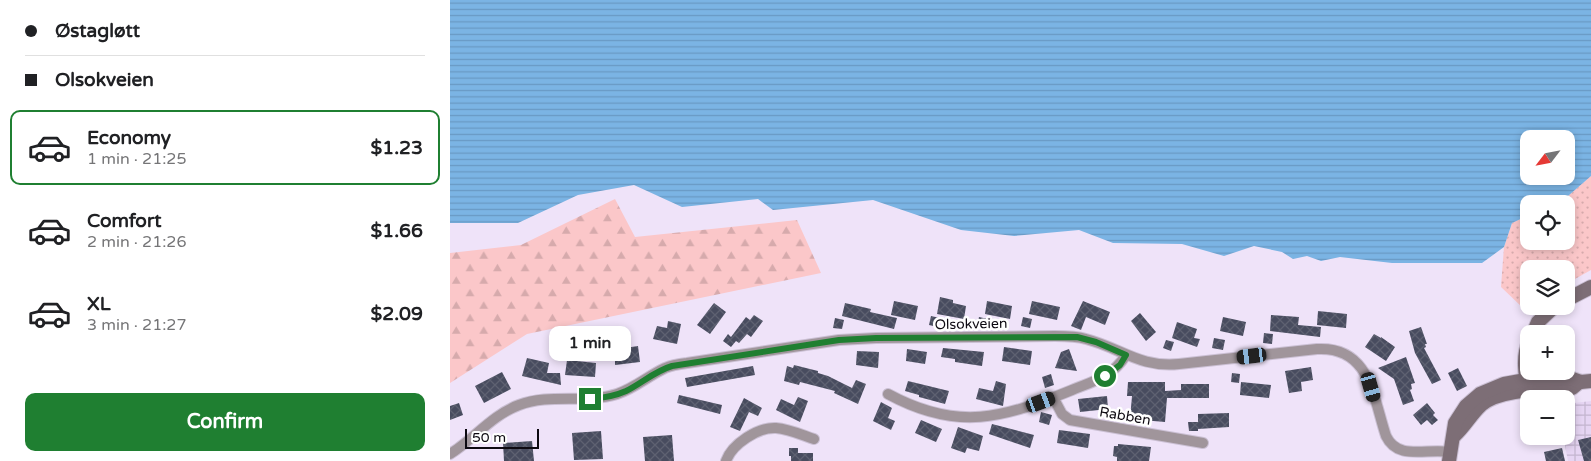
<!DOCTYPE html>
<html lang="en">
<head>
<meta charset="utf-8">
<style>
	body { margin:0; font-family:"Varela Round",sans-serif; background:#f6f6f6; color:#202124; height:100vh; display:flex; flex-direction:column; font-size:19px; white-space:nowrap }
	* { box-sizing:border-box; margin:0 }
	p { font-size:16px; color:#757577 }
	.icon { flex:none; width:28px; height:28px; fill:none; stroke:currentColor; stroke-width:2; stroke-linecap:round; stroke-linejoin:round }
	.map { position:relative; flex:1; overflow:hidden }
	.details { display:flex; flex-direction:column; background:#fff; width:450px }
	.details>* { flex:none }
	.banner { display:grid; align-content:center; height:110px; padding:0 25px; background:#fff }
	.needle { width:32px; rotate:238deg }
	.fabs { position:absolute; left:1070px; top:130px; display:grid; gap:10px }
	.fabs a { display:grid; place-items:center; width:55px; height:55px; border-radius:10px; background:#fff; box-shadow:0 2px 8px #0003; font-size:25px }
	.scale { position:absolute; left:15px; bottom:12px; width:74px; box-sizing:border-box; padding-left:5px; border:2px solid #0d0911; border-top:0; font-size:14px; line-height:18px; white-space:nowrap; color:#0d0911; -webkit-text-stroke:4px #fff; paint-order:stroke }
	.end { position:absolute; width:22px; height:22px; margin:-11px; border:6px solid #1f7f31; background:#fff; box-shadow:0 0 0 2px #fff }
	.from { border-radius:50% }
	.bubble { position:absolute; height:35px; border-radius:10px; background:#fff; box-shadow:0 2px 8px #0003; font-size:16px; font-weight:700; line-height:35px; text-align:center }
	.car { position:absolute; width:15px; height:30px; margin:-15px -8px; border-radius:6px; box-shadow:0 0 4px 1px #0007; background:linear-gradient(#222 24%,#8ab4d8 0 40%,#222 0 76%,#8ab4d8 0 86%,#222 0) }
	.banner b { display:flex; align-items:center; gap:18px; height:48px; font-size:19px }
	.banner b+b { border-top:1px solid #e0e0e0 }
	.banner i { width:12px; height:12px; background:#202124 }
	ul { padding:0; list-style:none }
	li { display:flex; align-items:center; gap:15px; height:75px; margin:0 10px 8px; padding:0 15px; border:2px solid transparent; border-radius:10px }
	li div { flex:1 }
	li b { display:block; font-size:19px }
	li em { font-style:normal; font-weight:700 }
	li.active { border-color:#1f7f31 }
	li>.icon { width:45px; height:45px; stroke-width:1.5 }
	.cta { display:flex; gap:10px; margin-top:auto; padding:10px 25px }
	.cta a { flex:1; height:58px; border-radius:10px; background:#1f7f31; color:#fff; font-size:20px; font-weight:700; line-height:58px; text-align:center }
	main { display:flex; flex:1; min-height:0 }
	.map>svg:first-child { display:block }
	.industrial { fill:url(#industrial-grid) }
	.grass { fill:url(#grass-dots) }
	.forest { fill:url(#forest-firs) }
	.water { fill:url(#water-rules); fill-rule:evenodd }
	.building { fill:url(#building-cross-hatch) }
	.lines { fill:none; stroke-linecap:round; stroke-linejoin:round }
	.street-casing { stroke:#cbc0d4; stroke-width:12 }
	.secondary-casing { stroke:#cbc0d4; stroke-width:16 }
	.street { stroke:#a0959b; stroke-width:10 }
	.secondary { stroke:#7d6e76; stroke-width:14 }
	.route { stroke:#1f7f31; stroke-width:6 }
	.labels { text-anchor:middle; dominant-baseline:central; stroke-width:5; stroke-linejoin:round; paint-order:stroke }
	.street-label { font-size:14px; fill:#0d0911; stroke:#fff }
</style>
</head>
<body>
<main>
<section class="details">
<div class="banner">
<b><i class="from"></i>Østagløtt</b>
<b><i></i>Olsokveien</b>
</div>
<ul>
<li class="active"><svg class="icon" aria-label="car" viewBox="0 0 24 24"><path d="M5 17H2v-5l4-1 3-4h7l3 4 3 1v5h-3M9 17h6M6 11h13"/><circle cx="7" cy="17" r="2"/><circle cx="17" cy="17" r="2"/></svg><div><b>Economy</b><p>1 min · 21:25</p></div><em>$1.23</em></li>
<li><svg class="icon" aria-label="car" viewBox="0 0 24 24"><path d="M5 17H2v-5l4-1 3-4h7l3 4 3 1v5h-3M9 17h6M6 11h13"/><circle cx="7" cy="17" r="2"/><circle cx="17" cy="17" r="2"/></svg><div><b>Comfort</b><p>2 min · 21:26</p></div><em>$1.66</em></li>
<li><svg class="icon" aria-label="car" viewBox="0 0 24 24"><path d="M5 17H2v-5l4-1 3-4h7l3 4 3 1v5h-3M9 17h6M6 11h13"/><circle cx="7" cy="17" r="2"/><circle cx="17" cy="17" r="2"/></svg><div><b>XL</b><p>3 min · 21:27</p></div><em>$2.09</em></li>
</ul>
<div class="cta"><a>Confirm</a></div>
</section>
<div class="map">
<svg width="1141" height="461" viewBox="0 0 1141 461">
	<defs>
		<pattern id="industrial-grid" width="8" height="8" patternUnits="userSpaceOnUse" patternTransform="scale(1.25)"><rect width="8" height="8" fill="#e6d5f3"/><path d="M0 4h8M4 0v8" fill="none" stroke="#c4b6cf"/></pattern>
		<pattern id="grass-dots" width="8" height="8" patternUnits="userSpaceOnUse" patternTransform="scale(1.25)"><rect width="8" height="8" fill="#fbc7c9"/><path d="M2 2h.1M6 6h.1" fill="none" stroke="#d6aaac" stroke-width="1.8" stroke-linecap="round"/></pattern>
		<pattern id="forest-firs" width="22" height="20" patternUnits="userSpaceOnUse" patternTransform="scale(1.25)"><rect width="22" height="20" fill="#fbc7c9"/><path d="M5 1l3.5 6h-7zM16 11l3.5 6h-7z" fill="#d6aaac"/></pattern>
		<pattern id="water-rules" width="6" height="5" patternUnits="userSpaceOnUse" patternTransform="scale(1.25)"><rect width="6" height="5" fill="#7bb4e4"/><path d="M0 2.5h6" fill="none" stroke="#6999c3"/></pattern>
		<pattern id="building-cross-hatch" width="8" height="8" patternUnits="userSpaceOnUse" patternTransform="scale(1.25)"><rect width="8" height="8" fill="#484c5f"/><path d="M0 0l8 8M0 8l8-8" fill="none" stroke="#5e6171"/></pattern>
	</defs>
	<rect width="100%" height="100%" fill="#efe3f9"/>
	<path class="industrial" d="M 1141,401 L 1141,461 L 1118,461 L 1113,436 L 1116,436 L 1116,404 Z"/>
	<path class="grass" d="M 1141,176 L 1141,270 L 1116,284 L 1116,269 L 1079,269 L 1079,305 L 1073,308 L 1051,287 L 1054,247 L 1062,223 L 1079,215 L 1079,241 L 1116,241 L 1116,204 L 1102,204 L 1118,196 Z"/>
	<path class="forest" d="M 165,199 L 185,237 L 347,220 L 371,273 L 77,334 L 0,383 L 0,253 L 71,245 Z"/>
	<g class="water">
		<path d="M 0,0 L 1141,0 L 1141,176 L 1118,196 L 1102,204 L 1079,204 L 1079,215 L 1062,223 L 1054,247 L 1032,263 L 942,263 L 890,257 L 871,261 L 857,256 L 843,259 L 832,252 L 804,246 L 774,256 L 732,244 L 663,243 L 629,230 L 564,236 L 511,230 L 423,200 L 323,210 L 308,199 L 232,207 L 184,185 L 128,195 L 68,223 L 0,223 ZM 1079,139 L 1116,139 L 1116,176 L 1079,176 Z"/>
		<path d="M 1081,436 L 1099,436 L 1099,437 L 1096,441 L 1087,444 L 1083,442 Z"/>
	</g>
	<g class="building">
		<path d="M 490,297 L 503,300 L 503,303 L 516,306 L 514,319 L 487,314 Z"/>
		<path d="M 444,301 L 468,306 L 465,320 L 441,315 Z"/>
		<path d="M 537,301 L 562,306 L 560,319 L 535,314 Z"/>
		<path d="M 582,301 L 610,307 L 607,320 L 579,314 Z"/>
		<path d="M 633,301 L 660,312 L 655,325 L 636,317 L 631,330 L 621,326 Z"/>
		<path d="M 264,303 L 276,312 L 260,334 L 247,325 Z"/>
		<path d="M 395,303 L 421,309 L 420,312 L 447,318 L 444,329 L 392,316 Z"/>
		<path d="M 868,311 L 897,314 L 896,328 L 867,325 Z"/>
		<path d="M 690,313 L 706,332 L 696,341 L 681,321 Z"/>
		<path d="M 304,315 L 313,321 L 301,337 L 297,334 L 289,343 L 286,341 L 281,347 L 273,341 L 278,334 L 281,337 L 296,317 L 300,320 Z"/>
		<path d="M 821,315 L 849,317 L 848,325 L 871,327 L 870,337 L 820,331 Z"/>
		<path d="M 481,316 L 490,318 L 488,327 L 479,325 Z"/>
		<path d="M 529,317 L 538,319 L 536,327 L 527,325 Z"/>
		<path d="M 573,317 L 582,319 L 580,328 L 571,326 Z"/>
		<path d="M 773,317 L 796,322 L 793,336 L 770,331 Z"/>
		<path d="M 385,318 L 394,320 L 392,329 L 383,328 Z"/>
		<path d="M 218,321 L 231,324 L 227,344 L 203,339 L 207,326 L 217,328 Z"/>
		<path d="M 727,322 L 747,329 L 744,338 L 750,339 L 747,347 L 722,338 Z"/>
		<path d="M 971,327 L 977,344 L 975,344 L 976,347 L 974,348 L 991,380 L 982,384 L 965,353 L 959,331 Z"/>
		<path d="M 814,333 L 823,334 L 822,344 L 813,343 Z"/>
		<path d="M 924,334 L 931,338 L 931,337 L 945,347 L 936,361 L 915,347 Z"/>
		<path d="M 764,338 L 775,340 L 773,350 L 762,348 Z"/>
		<path d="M 716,340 L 724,342 L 721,351 L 713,348 Z"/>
		<path d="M 188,346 L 190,362 L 165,365 L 165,357 L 169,357 L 168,349 Z"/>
		<path d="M 554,347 L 582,351 L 580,365 L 552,361 Z"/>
		<path d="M 493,348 L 534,352 L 532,366 L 505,362 L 505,359 L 491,357 Z"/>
		<path d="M 457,349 L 477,352 L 475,364 L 456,361 Z"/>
		<path d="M 619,349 L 627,371 L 605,368 L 611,352 Z"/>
		<path d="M 407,351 L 429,352 L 428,368 L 406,365 Z"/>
		<path d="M 956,357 L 965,383 L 961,384 L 962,389 L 960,390 L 964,401 L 953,405 L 944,379 L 928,368 Z"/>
		<path d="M 77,358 L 99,363 L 97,373 L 110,373 L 111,385 L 72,376 Z"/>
		<path d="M 117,360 L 146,363 L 145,377 L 115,375 Z"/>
		<path d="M 344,365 L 368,371 L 368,373 L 378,376 L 402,388 L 406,380 L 416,384 L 408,404 L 384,393 L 385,391 L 350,382 L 349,385 L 334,381 L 337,366 L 343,368 Z"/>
		<path d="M 303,366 L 305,375 L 237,387 L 235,378 Z"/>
		<path d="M 861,367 L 863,380 L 851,382 L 852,391 L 839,393 L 835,371 Z"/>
		<path d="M 1008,368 L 1017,386 L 1007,391 L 998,373 Z"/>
		<path d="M 52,372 L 61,389 L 34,403 L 25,386 Z"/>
		<path d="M 782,373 L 790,374 L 789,383 L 781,382 Z"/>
		<path d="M 601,374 L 604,385 L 595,388 L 592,377 Z"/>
		<path d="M 458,381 L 499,391 L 495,404 L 469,397 L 469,395 L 455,391 Z"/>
		<path d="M 546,381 L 556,384 L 553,406 L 526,399 L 529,388 L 543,391 Z"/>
		<path d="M 678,382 L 715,382 L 715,391 L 731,390 L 731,384 L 759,384 L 759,398 L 717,398 L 715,422 L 680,419 L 682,396 L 677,396 Z"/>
		<path d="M 791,382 L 821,385 L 819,398 L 790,395 Z"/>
		<path d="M 229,395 L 272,405 L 270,414 L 227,403 Z"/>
		<path d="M 657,396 L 658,409 L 630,412 L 628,399 Z"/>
		<path d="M 348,397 L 358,401 L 350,422 L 326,410 L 331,399 L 344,405 Z"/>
		<path d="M 294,398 L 312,408 L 308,416 L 299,412 L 290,431 L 280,427 Z"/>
		<path d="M 431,402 L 442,408 L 438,418 L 445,421 L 441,430 L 423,421 Z"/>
		<path d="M 9,403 L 13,415 L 0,420 L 0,406 Z"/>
		<path d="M 977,403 L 985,413 L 983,415 L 988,420 L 982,425 L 977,420 L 971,425 L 963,415 Z"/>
		<path d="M 591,412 L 602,415 L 599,425 L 589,422 Z"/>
		<path d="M 779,413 L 779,427 L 748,429 L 748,431 L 739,431 L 738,422 L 748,422 L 748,414 Z"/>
		<path d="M 471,420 L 492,429 L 486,442 L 465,433 Z"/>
		<path d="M 542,424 L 584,435 L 580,448 L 539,434 Z"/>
		<path d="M 508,427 L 533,436 L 529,451 L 517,448 L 515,453 L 501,448 Z"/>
		<path d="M 609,430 L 640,434 L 638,448 L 607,443 Z"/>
		<path d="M 151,431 L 153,459 L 124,460 L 122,433 Z"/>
		<path d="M 222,435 L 224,461 L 195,461 L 193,437 Z"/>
		<path d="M 1141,437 L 1141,461 L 1134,461 L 1128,440 Z"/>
		<path d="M 82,441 L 84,461 L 54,461 L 53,443 Z"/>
		<path d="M 668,444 L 701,447 L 699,461 L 667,461 L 667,457 L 663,456 L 664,446 L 668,446 Z"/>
		<path d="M 339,448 L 348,448 L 348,453 L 363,453 L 363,461 L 341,461 L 341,456 L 339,456 Z"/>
		<path d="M 1112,448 L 1115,461 L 1096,461 L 1094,452 Z"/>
	</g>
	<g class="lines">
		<defs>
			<g id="street">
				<path d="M 438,394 C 508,432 553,418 622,390 C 644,381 662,377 676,355"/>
				<path d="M 603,397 L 612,414 L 620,420 L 753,443"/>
				<path d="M 0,454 C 24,439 42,415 69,405 C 100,393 135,404 167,394 C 185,388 198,376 215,368 C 222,365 229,364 237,363 L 389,340 L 426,338 L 605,336 C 616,336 626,336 636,339 C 671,348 690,368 729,364 L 867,349 C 920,346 923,397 936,436 C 948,461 976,448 1000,452"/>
				<path d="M 276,461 C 282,444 308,427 326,428 C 339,429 352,435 364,439"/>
			</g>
			<g id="secondary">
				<path d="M 1116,300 L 1141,287"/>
				<path d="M 1083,334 L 1088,322 L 1105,306"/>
				<path d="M 1079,342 C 1073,355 1074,376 1080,388"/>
				<path d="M 1005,435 C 1015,426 1021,414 1031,405 C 1051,388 1097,390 1122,388 L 1128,383"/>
				<path d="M 999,461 L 1005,423 L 1016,406 L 1030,394 L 1054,384 L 1076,380 L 1120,378 L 1131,382 L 1141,381"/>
			</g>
		</defs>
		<use href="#street" class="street-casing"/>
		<use href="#secondary" class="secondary-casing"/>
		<use href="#street" class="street"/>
		<use href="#secondary" class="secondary"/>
	</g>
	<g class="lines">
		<path class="route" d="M 140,399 C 153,398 165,396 176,391 C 192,383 205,371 222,366 L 389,340 L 426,338 L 627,337 L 646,342 L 676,355 L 670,365 L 655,376"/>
	</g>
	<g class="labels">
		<g class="street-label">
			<text transform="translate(521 324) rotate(-1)">Olsokveien</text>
			<text transform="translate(675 416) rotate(10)">Rabben</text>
		</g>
	</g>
</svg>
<div class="fabs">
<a><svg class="needle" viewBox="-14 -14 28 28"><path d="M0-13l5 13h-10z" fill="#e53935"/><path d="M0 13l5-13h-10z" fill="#757577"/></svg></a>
<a><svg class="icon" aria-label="locate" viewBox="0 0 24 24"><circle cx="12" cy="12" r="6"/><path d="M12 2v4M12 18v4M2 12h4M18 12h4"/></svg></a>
<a><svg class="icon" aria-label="layers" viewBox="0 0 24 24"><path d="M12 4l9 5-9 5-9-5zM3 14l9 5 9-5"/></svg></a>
<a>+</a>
<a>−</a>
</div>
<div class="scale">50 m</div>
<i class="end from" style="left:655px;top:376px"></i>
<i class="end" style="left:140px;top:399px"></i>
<div class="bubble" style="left:99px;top:326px;width:82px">1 min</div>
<i class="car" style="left:802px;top:356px;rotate:263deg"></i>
<i class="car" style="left:921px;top:387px;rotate:164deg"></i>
<i class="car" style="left:591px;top:402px;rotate:70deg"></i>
</div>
</main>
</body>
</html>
